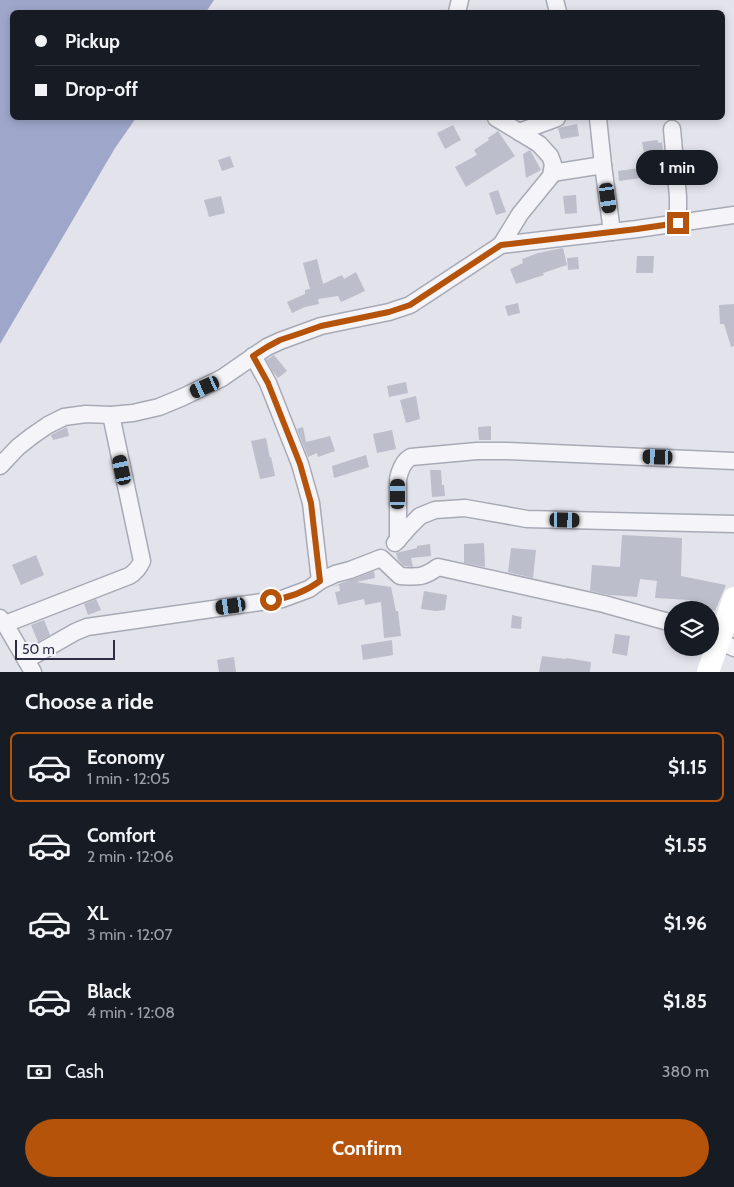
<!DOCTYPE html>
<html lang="en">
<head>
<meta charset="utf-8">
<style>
	body { margin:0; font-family:Cabin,sans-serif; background:#242831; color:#f1f3f6; height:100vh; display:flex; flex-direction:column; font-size:19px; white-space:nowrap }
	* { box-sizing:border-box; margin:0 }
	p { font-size:16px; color:#9ea1a6 }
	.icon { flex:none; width:28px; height:28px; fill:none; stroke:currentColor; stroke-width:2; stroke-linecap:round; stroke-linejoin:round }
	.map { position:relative; height:672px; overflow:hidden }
	.details { display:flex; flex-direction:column; background:#171b24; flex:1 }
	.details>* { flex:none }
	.guide { position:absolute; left:10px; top:10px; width:715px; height:110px; border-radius:8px; box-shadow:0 2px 8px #0003; display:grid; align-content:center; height:110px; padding:0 25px; background:#171b24 }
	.controls { position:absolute; left:664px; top:601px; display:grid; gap:10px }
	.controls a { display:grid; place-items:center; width:55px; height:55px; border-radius:50%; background:#171b24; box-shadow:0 2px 8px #0003; font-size:25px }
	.scale { position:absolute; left:15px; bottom:12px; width:100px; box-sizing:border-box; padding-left:5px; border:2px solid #2a2d43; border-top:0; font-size:14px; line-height:18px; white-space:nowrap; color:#2a2d43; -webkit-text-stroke:4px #f2f3f8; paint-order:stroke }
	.end { position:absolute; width:22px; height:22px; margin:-11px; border:6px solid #b45309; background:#fff; box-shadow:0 0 0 2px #fff }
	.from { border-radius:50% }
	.bubble { position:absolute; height:35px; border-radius:18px; background:#171b24; box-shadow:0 2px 8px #0003; font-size:16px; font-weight:800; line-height:35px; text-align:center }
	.car { position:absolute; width:15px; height:30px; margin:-15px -8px; border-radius:6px; box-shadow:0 0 4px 1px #0007; background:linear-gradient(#222 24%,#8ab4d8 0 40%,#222 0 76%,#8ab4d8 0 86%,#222 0) }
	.guide b { display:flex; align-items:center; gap:18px; height:48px; font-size:19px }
	.guide b+b { border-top:1px solid #363941 }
	.guide i { width:12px; height:12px; background:#f1f3f6 }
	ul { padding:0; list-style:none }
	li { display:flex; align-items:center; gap:15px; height:70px; margin:0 10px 8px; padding:0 15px; border:2px solid transparent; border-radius:8px }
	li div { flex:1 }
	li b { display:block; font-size:19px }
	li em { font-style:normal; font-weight:800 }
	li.current { border-color:#b45309 }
	li>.icon { width:45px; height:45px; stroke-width:1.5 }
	h2 { padding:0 25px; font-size:22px; line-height:60px }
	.pay { display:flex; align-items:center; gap:12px; height:55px; padding:0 25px; font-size:19px }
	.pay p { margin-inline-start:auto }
	.button { display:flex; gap:10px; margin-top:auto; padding:10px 25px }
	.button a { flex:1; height:58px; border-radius:30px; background:#b45309; color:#fff; font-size:20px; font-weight:800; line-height:58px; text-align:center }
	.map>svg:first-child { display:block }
	.water { fill:#9ea7ca }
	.building { fill:#bcbecb }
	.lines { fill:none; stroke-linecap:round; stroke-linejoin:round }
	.street-casing { stroke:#a7a9b5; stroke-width:19 }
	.street { stroke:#f5f5f9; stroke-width:16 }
	.secondary { stroke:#fff; stroke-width:22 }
	.route { stroke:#b45309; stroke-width:6 }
</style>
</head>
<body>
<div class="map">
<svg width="734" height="672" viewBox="0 0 734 672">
	<rect width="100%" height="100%" fill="#e2e3eb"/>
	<path class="water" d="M 0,0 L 214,0 L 206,12 L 12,12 L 12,118 L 136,118 L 115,148 L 0,344 Z"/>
	<g class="building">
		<path d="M 577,124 L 579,136 L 561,139 L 558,128 L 562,127 Z"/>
		<path d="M 453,125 L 461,140 L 445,149 L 437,133 Z"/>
		<path d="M 498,131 L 515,156 L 466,187 L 455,167 L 477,155 L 474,150 L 489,140 L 488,138 Z"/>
		<path d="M 657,140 L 659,143 L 662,142 L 665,167 L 647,170 L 642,142 Z"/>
		<path d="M 530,150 L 541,170 L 526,178 L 523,154 Z"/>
		<path d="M 230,156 L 234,167 L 222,171 L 218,160 Z"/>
		<path d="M 639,168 L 641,178 L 619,181 L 618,171 Z"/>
		<path d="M 498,190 L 506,212 L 496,215 L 489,193 Z"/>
		<path d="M 576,195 L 577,213 L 565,214 L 563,196 Z"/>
		<path d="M 221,196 L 225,213 L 209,217 L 204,200 Z"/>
		<path d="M 563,248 L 567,265 L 543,273 L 544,275 L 516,284 L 510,269 L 523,263 L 522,259 L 538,253 Z"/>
		<path d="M 637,256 L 654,256 L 653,273 L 636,273 Z"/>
		<path d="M 578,257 L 579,269 L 568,270 L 567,258 Z"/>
		<path d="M 317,259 L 323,284 L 342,275 L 344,279 L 356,272 L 365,291 L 341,302 L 338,296 L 318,299 L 319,304 L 305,307 L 292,313 L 287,302 L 305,294 L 305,290 L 310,289 L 303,263 Z"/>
		<path d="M 518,303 L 520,313 L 508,316 L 505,306 Z"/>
		<path d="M 734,304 L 734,346 L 731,347 L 724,324 L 720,324 L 719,305 Z"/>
		<path d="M 274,355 L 287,371 L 278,378 L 273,372 L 266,360 Z"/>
		<path d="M 406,382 L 408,393 L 389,397 L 387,386 Z"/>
		<path d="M 416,396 L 420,419 L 406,423 L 400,400 Z"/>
		<path d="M 491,426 L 491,440 L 479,440 L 478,427 Z"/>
		<path d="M 67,427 L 69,436 L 53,440 L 51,435 Z"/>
		<path d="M 303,427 L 306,442 L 330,436 L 335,451 L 318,457 L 317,453 L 308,457 L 297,429 Z"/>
		<path d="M 392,430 L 396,449 L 377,453 L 373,434 Z"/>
		<path d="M 266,438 L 270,458 L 271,457 L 275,476 L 260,479 L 251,441 Z"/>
		<path d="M 366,455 L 369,467 L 334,478 L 332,466 Z"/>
		<path d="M 430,470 L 441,470 L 442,485 L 444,485 L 445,496 L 432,497 Z"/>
		<path d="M 622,535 L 682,538 L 681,576 L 726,585 L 715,611 L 689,606 L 690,600 L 655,598 L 657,581 L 640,579 L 637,597 L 610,595 L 590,591 L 592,565 L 620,567 Z"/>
		<path d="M 484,543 L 485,567 L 464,563 L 464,544 Z"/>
		<path d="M 430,544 L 431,556 L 411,558 L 413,567 L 404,566 L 398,560 L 396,553 L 417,548 L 417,546 Z"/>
		<path d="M 511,548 L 536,550 L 533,578 L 508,572 Z"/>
		<path d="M 36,555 L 44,575 L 21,585 L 12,565 Z"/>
		<path d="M 374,571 L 375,578 L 356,582 L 391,587 L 396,611 L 398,611 L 401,636 L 384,638 L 381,602 L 365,605 L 364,599 L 338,605 L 335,592 L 340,591 L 339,585 L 331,587 Z"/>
		<path d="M 424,591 L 447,595 L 445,610 L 436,611 L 421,609 Z"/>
		<path d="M 96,599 L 101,610 L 88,615 L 84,604 Z"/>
		<path d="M 512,615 L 522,617 L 521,629 L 511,628 Z"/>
		<path d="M 44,620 L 50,635 L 38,642 L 31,625 Z"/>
		<path d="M 615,634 L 630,636 L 627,656 L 612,653 Z"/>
		<path d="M 392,640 L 393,655 L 363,660 L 361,645 Z"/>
		<path d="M 542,656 L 566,659 L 566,658 L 591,662 L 590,672 L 539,672 Z"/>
		<path d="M 234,657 L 236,672 L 219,672 L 217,660 Z"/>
	</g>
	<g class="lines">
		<defs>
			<g id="street">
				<path d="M 555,0 L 558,12"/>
				<path d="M 457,12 L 460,0"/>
				<path d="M 496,118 L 539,144 L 550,156 L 553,164 L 551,176 L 520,214 L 501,245"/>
				<path d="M 672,129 L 678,197 L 678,223"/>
				<path d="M 519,132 L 557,118"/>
				<path d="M 603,165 L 612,232"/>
				<path d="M 552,173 L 603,165 L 598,118"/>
				<path d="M 253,356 L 268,383 L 300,464 L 311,503 L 320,581"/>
				<path d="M 0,466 L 18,447 L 32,436 L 48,425 L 64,417 L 86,414 L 111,415 L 133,413 L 159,407 L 183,397 L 222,378 L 267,347 L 280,341 L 321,326 L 389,312 L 410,305 L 501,245 L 637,229 L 734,215"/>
				<path d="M 398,540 L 398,479 C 400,470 403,461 411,457 L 477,451 L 506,451 L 734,461"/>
				<path d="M 395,543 L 411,525 L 420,516 L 435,510 L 465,508 L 527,519 L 734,524"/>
				<path d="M 0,618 L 5,624 L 33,672"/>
				<path d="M 5,624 L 129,576 C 136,572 139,568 142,561 L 111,415"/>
				<path d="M 719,641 L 734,648"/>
				<path d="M 26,660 L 75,632 L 87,627 L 282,599 L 309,589 L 320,581 L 335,574 L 350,570 L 381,558 L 400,576 C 418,577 423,578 438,567 L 604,604 L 672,623"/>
			</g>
		</defs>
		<use href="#street" class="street-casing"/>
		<use href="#street" class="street"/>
		<path class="secondary" d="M 708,672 L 734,598"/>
	</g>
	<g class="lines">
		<path class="route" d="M 271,600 C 289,598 305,592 320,581 L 311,503 L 300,464 L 268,383 L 253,356 L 267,347 L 280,340 L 301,333 L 321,326 L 389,312 L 410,305 L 501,245 L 637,229 L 678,223"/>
	</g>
</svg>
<div class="controls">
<a><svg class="icon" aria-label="layers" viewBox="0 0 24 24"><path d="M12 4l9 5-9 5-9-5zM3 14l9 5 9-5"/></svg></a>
</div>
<div class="scale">50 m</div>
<i class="end from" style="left:271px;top:600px"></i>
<i class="end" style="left:678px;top:223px"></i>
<div class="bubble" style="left:636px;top:150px;width:82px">1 min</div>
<i class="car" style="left:608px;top:198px;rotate:172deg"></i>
<i class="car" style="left:205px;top:387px;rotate:246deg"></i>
<i class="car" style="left:658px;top:457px;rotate:272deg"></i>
<i class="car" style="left:122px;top:470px;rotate:348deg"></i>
<i class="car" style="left:398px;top:494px;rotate:0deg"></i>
<i class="car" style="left:565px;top:520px;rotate:91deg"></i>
<i class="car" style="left:231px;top:606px;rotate:262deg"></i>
<div class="guide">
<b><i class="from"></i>Pickup</b>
<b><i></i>Drop-off</b>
</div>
</div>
<section class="details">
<h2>Choose a ride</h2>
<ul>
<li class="current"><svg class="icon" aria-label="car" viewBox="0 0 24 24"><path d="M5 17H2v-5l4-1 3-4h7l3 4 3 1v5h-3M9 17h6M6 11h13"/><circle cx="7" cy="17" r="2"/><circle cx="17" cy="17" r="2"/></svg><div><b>Economy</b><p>1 min · 12:05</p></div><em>$1.15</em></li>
<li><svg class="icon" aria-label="car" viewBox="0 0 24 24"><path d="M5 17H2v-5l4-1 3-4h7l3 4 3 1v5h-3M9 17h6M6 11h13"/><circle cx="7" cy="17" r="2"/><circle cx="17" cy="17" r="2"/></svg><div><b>Comfort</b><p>2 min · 12:06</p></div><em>$1.55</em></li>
<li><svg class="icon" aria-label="car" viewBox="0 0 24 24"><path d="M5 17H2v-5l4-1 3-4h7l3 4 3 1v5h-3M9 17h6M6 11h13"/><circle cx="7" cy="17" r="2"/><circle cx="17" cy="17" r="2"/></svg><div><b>XL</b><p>3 min · 12:07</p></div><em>$1.96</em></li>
<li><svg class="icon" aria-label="car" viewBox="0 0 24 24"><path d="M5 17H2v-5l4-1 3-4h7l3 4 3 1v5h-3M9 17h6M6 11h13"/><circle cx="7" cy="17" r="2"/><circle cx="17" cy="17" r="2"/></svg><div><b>Black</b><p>4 min · 12:08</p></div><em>$1.85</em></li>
</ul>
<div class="pay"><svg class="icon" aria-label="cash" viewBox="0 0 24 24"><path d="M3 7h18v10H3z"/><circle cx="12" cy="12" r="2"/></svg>Cash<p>380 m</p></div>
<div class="button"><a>Confirm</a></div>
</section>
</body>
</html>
